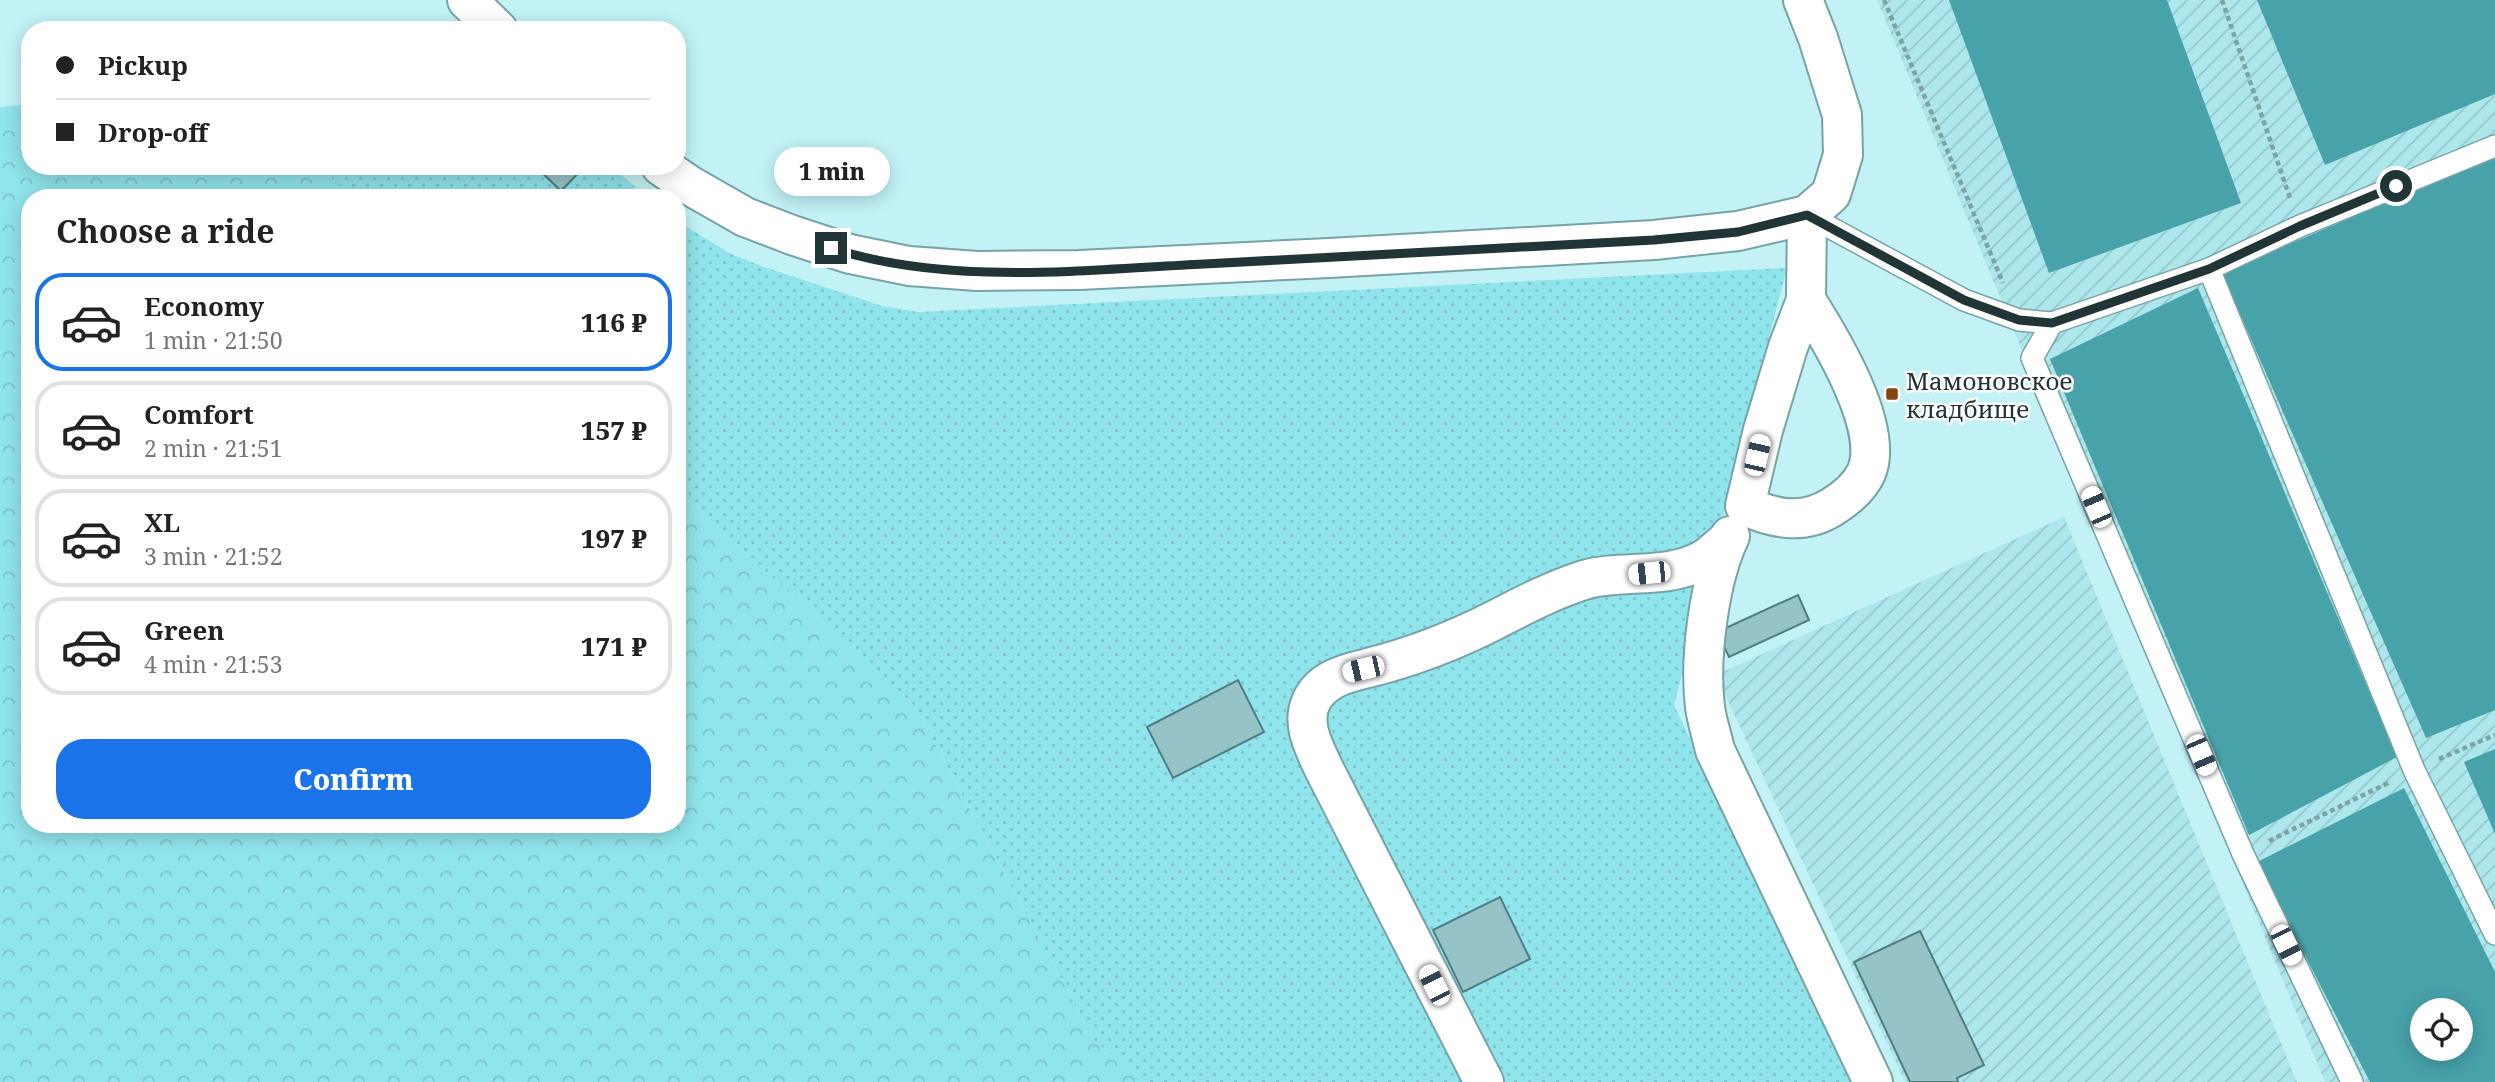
<!DOCTYPE html>
<html lang="en">
<head>
<meta charset="utf-8">
<style>
	body { margin:0; font-family:"Noto Serif",serif; background:#f2f2f2; color:#222; height:100vh; display:flex; flex-direction:column; font-size:26px; white-space:nowrap }
	* { box-sizing:border-box; margin:0 }
	p { font-size:23px; color:#767676 }
	.icon { flex:none; width:38px; height:38px; fill:none; stroke:currentColor; stroke-width:2; stroke-linecap:round; stroke-linejoin:round }
	.map { position:relative; flex:1; overflow:hidden }
	.sheet { position:absolute; left:21px; top:189px; width:665px; height:644px; display:flex; flex-direction:column; background:#fff; border-radius:28px; box-shadow:0 4px 18px #0003 }
	.sheet>* { flex:none }
	.banner { position:absolute; left:21px; top:21px; width:665px; height:154px; border-radius:28px; box-shadow:0 4px 18px #0003; display:grid; align-content:center; height:154px; padding:0 35px; background:#fff }
	.fabs { position:absolute; left:2410px; top:998px; display:grid; gap:14px }
	.fabs a { display:grid; place-items:center; width:63px; height:63px; border-radius:50%; background:#fff; box-shadow:0 4px 18px #0003; font-size:35px }
	.end { position:absolute; width:32px; height:32px; margin:-16px; border:9px solid #213436; background:#fff; box-shadow:0 0 0 4px #fff }
	.from { border-radius:50% }
	.bubble { position:absolute; height:49px; border-radius:24px; background:#fff; box-shadow:0 4px 18px #0003; font-size:23px; font-weight:800; line-height:49px; text-align:center }
	.car { position:absolute; width:21px; height:42px; margin:-21px -10px; border-radius:9px; box-shadow:0 0 5px 2px #0007; background:linear-gradient(#fff 24%,#345 0 40%,#fff 0 76%,#345 0 86%,#fff 0) }
	.banner b { display:flex; align-items:center; gap:24px; height:66px; font-size:26px }
	.banner b+b { border-top:2px solid #e0e0e0 }
	.banner i { width:18px; height:18px; background:#222 }
	ul { padding:0; list-style:none }
	li { display:flex; align-items:center; gap:21px; height:98px; margin:0 14px 10px; padding:0 21px; border:4px solid #e0e0e0; border-radius:28px }
	li div { flex:1 }
	li b { display:block; font-size:26px }
	li em { font-style:normal; font-weight:800 }
	li.current { border-color:#1a73e8 }
	li>.icon { width:63px; height:63px; stroke-width:1.5 }
	h2 { padding:0 35px; font-size:32px; line-height:84px }
	.primary-button { display:flex; gap:14px; margin-top:auto; padding:14px 35px }
	.primary-button a { flex:1; height:80px; border-radius:28px; background:#1a73e8; color:#fff; font-size:28px; font-weight:800; line-height:80px; text-align:center }
	.map>svg:first-child { display:block }
	.industrial { fill:url(#industrial-furrows); fill-rule:evenodd }
	.forest { fill:url(#forest-crowns) }
	.garden { fill:url(#garden-dots) }
	.water { fill:#48a2aa; fill-rule:evenodd }
	.building { fill:#95c3c7; stroke:#517d82; stroke-width:2 }
	.lines { fill:none; stroke-linecap:round; stroke-linejoin:round }
	.service-casing { stroke:#76a3a7; stroke-width:24 }
	.minor-casing { stroke:#76a3a7; stroke-width:42 }
	.path { stroke:#7ea2a5; stroke-width:4.5; stroke-dasharray:5 3.5; stroke-linecap:butt }
	.service { stroke:#fff; stroke-width:21 }
	.minor { stroke:#fff; stroke-width:38 }
	.route { stroke:#213436; stroke-width:9 }
	.poi-dot { fill:#85430f; stroke:#fff; stroke-width:2.5 }
	.labels { text-anchor:middle; dominant-baseline:central; stroke-width:5; stroke-linejoin:round; paint-order:stroke }
	.poi-label { font-size:24px; fill:#213436; stroke:#fff; text-anchor:start }
</style>
</head>
<body>
<div class="map">
<svg width="2495" height="1082" viewBox="0 0 2495 1082">
	<defs>
		<pattern id="industrial-furrows" width="10" height="10" patternUnits="userSpaceOnUse" patternTransform="scale(1.75)"><rect width="10" height="10" fill="#ade7ec"/><path d="M-1 1l2-2M0 10L10 0M9 11l2-2" fill="none" stroke="#95c7cb"/></pattern>
		<pattern id="forest-crowns" width="20" height="18" patternUnits="userSpaceOnUse" patternTransform="scale(1.75)"><rect width="20" height="18" fill="#90e4eb"/><path d="M2 6a3 3 0 1 1 6 0M12 15a3 3 0 1 1 6 0" fill="none" stroke="#7cc4ca"/></pattern>
		<pattern id="garden-dots" width="8" height="8" patternUnits="userSpaceOnUse" patternTransform="scale(1.75)"><rect width="8" height="8" fill="#90e4eb"/><path d="M2 2h.1M6 6h.1" fill="none" stroke="#7cc4ca" stroke-width="1.8" stroke-linecap="round"/></pattern>
	</defs>
	<rect width="100%" height="100%" fill="#c2f2f6"/>
	<g class="industrial">
		<path d="M 1877,0 L 2495,0 L 2495,1082 L 2325,1082 ZM 2422,1010 L 2460,1010 L 2460,1048 L 2422,1048 Z"/>
		<path d="M 2064,517 L 2297,1082 L 1905,1082 L 1716,675 Z"/>
	</g>
	<path class="forest" d="M 30,104 L 30,166 L 319,166 L 353,198 L 30,198 L 30,824 L 677,824 L 677,491 L 915,706 L 1094,1040 L 1145,1082 L 0,1082 L 0,107 Z"/>
	<g class="garden">
		<path d="M 329,166 L 611,166 L 648,198 L 353,198 L 324,171 Z"/>
		<path d="M 677,221 L 731,254 L 764,267 L 882,306 L 918,312 L 1787,268 L 1674,705 L 1853,1082 L 1145,1082 L 1094,1040 L 915,706 L 677,491 Z"/>
	</g>
	<g class="water">
		<path d="M 1949,0 L 2167,0 L 2241,203 L 2049,273 Z"/>
		<path d="M 2257,0 L 2495,0 L 2495,94 L 2325,165 Z"/>
		<path d="M 2495,156 L 2495,710 L 2426,738 L 2222,273 Z"/>
		<path d="M 2198,288 L 2397,757 L 2249,835 L 2050,359 Z"/>
		<path d="M 2495,749 L 2495,834 L 2464,762 Z"/>
		<path d="M 2404,788 L 2495,972 L 2495,1082 L 2370,1082 L 2257,862 ZM 2422,1010 L 2460,1010 L 2460,1048 L 2422,1048 Z"/>
	</g>
	<g class="building">
		<path d="M 535,166 L 585,166 L 561,191 Z"/>
		<path d="M 1798,595 L 1809,620 L 1729,657 L 1717,632 Z"/>
		<path d="M 1238,680 L 1264,732 L 1173,778 L 1147,727 Z"/>
		<path d="M 1500,897 L 1530,959 L 1463,992 L 1433,930 Z"/>
		<path d="M 1920,931 L 1984,1065 L 1957,1078 L 1958,1082 L 1910,1082 L 1854,962 Z"/>
	</g>
	<g class="lines">
		<defs>
			<g id="service">
				<path d="M 1807,215 L 1964,300 L 2019,320 L 2052,323 L 2209,269 L 2300,226 L 2495,146"/>
				<path d="M 2209,269 L 2414,770 L 2495,934"/>
				<path d="M 2052,323 L 2032,358 L 2243,854 L 2352,1082"/>
			</g>
			<g id="minor">
				<path d="M 467,0 L 498,30"/>
				<path d="M 661,166 L 689,185 L 745,217 L 792,235 L 850,254 L 909,266 L 977,271 L 1079,270 L 1329,258 L 1654,240 L 1738,231 L 1807,215 L 1831,194 L 1843,155 L 1842,115 L 1818,38 L 1803,0"/>
				<path d="M 1806,300 C 1830,338 1886,429 1866,473 C 1859,488 1845,499 1832,507 C 1804,525 1774,519 1745,506 L 1763,430 L 1788,347 L 1806,300 L 1807,215"/>
				<path d="M 1730,536 C 1709,580 1699,659 1705,707 C 1707,722 1712,736 1715,750 L 1873,1082"/>
				<path d="M 1484,1082 L 1323,767 C 1314,747 1301,724 1311,702 C 1321,679 1347,673 1368,668 C 1412,657 1456,640 1497,619 C 1526,604 1553,590 1584,580 C 1622,569 1666,580 1703,560 C 1712,555 1720,546 1728,540"/>
			</g>
		</defs>
		<use href="#service" class="service-casing"/>
		<use href="#minor" class="minor-casing"/>
		<g class="path">
			<path d="M 1884,0 L 2003,283"/>
			<path d="M 2222,0 L 2290,198"/>
			<path d="M 2439,759 L 2495,735"/>
			<path d="M 2269,841 L 2390,782"/>
		</g>
		<use href="#service" class="service"/>
		<use href="#minor" class="minor"/>
	</g>
	<g class="lines">
		<path class="route" d="M 831,248 C 948,286 1083,270 1204,264 C 1354,256 1504,248 1654,240 L 1738,232 L 1807,215 L 1964,300 L 2019,320 L 2052,323 L 2209,269 L 2300,226 L 2396,186"/>
	</g>
	<rect class="poi-dot" x="1885" y="387" width="14" height="14" rx="3.5"/>
	<g class="labels">
		<g class="poi-label">
			<text x="1906" y="380">Мамоновское<tspan x="1906" dy="28">кладбище</tspan></text>
		</g>
	</g>
</svg>
<div class="fabs">
<a><svg class="icon" aria-label="locate" viewBox="0 0 24 24"><circle cx="12" cy="12" r="6"/><path d="M12 2v4M12 18v4M2 12h4M18 12h4"/></svg></a>
</div>
<i class="end from" style="left:2396px;top:186px"></i>
<i class="end" style="left:831px;top:248px"></i>
<div class="bubble" style="left:774px;top:147px;width:116px">1 min</div>
<i class="car" style="left:1757px;top:455px;rotate:13deg"></i>
<i class="car" style="left:2096px;top:507px;rotate:337deg"></i>
<i class="car" style="left:1649px;top:573px;rotate:264deg"></i>
<i class="car" style="left:1363px;top:669px;rotate:257deg"></i>
<i class="car" style="left:2201px;top:755px;rotate:157deg"></i>
<i class="car" style="left:2286px;top:945px;rotate:154deg"></i>
<i class="car" style="left:1434px;top:985px;rotate:333deg"></i>
<div class="banner">
<b><i class="from"></i>Pickup</b>
<b><i></i>Drop-off</b>
</div>
<section class="sheet">
<h2>Choose a ride</h2>
<ul>
<li class="current"><svg class="icon" aria-label="car" viewBox="0 0 24 24"><path d="M5 17H2v-5l4-1 3-4h7l3 4 3 1v5h-3M9 17h6M6 11h13"/><circle cx="7" cy="17" r="2"/><circle cx="17" cy="17" r="2"/></svg><div><b>Economy</b><p>1 min · 21:50</p></div><em>116 ₽</em></li>
<li><svg class="icon" aria-label="car" viewBox="0 0 24 24"><path d="M5 17H2v-5l4-1 3-4h7l3 4 3 1v5h-3M9 17h6M6 11h13"/><circle cx="7" cy="17" r="2"/><circle cx="17" cy="17" r="2"/></svg><div><b>Comfort</b><p>2 min · 21:51</p></div><em>157 ₽</em></li>
<li><svg class="icon" aria-label="car" viewBox="0 0 24 24"><path d="M5 17H2v-5l4-1 3-4h7l3 4 3 1v5h-3M9 17h6M6 11h13"/><circle cx="7" cy="17" r="2"/><circle cx="17" cy="17" r="2"/></svg><div><b>XL</b><p>3 min · 21:52</p></div><em>197 ₽</em></li>
<li><svg class="icon" aria-label="car" viewBox="0 0 24 24"><path d="M5 17H2v-5l4-1 3-4h7l3 4 3 1v5h-3M9 17h6M6 11h13"/><circle cx="7" cy="17" r="2"/><circle cx="17" cy="17" r="2"/></svg><div><b>Green</b><p>4 min · 21:53</p></div><em>171 ₽</em></li>
</ul>
<div class="primary-button"><a>Confirm</a></div>
</section>
</div>
</body>
</html>
